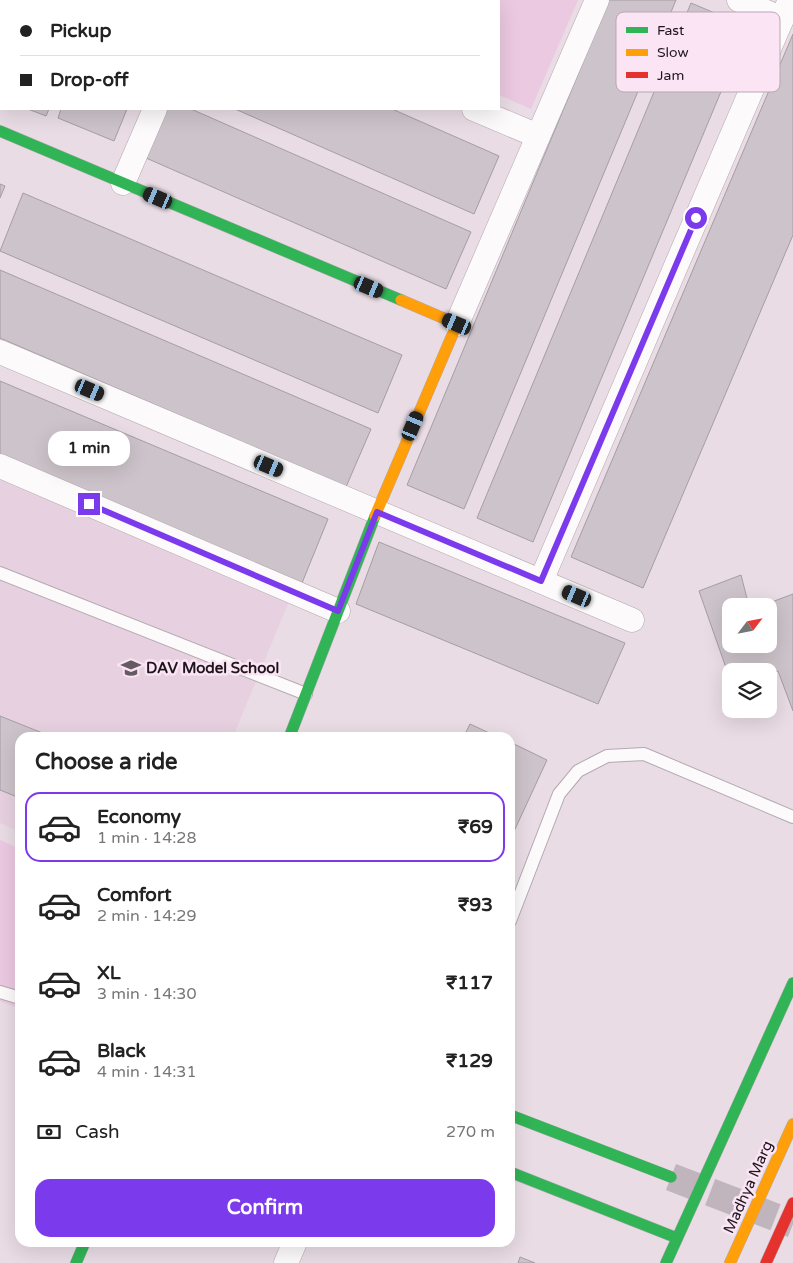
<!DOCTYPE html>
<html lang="en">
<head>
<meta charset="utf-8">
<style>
	body { margin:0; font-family:"Varela Round",sans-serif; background:#f6f6f6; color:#222; height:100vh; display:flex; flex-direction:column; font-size:19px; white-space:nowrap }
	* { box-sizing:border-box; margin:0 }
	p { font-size:16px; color:#767676 }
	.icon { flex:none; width:28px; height:28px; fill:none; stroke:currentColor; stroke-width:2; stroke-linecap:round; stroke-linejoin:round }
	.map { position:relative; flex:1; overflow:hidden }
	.details { position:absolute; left:15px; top:732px; width:500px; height:515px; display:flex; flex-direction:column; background:#fff; border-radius:15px; box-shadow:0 5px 20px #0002 }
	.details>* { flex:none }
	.banner { position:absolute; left:0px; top:0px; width:500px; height:110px; box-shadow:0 5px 20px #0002; display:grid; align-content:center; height:110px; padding:0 20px; background:#fff }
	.needle { width:32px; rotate:58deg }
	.buttons { position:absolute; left:722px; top:598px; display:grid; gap:10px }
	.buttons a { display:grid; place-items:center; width:55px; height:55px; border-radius:10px; background:#fff; box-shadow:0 5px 20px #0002; font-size:25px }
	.end { position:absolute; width:22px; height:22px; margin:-11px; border:6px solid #7c3aed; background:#fff; box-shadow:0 0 0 2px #fff }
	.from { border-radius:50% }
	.bubble { position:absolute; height:35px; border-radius:15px; background:#fff; box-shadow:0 5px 20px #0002; font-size:16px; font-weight:800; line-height:35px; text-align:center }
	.car { position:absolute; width:15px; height:30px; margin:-15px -8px; border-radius:6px; box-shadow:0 0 4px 1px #0007; background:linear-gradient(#222 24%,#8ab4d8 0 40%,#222 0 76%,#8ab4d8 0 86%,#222 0) }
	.banner b { display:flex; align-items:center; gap:18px; height:48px; font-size:19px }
	.banner b+b { border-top:1px solid #e0e0e0 }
	.banner i { width:12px; height:12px; background:#222 }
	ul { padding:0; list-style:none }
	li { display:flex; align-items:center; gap:15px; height:70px; margin:0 10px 8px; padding:0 10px; border:2px solid transparent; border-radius:15px }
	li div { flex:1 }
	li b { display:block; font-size:19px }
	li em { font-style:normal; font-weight:800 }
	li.active { border-color:#7c3aed }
	li>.icon { width:45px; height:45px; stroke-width:1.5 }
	h2 { padding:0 20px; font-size:22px; line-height:60px }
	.pay { display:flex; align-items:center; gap:12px; height:55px; padding:0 20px; font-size:19px }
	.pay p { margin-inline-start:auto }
	.action { display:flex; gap:10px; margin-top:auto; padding:10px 20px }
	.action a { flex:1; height:58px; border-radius:15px; background:#7c3aed; color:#fff; font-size:20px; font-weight:800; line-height:58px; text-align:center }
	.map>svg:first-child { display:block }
	.built { fill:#e7d1e0 }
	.green { fill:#ebc9e1 }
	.building { fill:#cdc3ca; stroke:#a69da4 }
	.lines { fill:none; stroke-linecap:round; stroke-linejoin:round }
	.secondary-tunnel { stroke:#c0b4bd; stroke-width:28; stroke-dasharray:28 14; stroke-linecap:butt }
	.lane-casing { stroke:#b3a9b0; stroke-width:14 }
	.street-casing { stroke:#b3a9b0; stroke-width:25 }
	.fast-casing { stroke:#b3a9b0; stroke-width:12 }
	.slow-casing { stroke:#b3a9b0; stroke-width:12 }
	.jam-casing { stroke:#b3a9b0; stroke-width:12 }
	.lane { stroke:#fcfafb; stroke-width:12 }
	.street { stroke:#fcfafb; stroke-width:24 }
	.fast { stroke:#30b455; stroke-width:11 }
	.slow { stroke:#ff9f0a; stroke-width:11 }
	.jam { stroke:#e5322d; stroke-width:11 }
	.route { stroke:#7c3aed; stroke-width:6 }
	.labels { text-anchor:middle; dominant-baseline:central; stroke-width:5; stroke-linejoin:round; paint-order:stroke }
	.poi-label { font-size:15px; font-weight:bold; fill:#1e161c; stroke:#fbe5f4; text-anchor:start }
	.street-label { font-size:15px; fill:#1e161c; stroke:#fbe5f4 }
	.key { fill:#fbe5f4; stroke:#b9a7b3; stroke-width:1 }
	.key-label { font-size:14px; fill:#1e161c }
</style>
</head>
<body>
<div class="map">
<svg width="793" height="1263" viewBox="0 0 793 1263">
	<rect width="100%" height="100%" fill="#e9dce5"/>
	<path class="built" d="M 0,476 L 290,599 L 233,737 L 20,738 L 20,832 L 0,823 Z"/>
	<g class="green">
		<path d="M 424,0 L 578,0 L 531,109 L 499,95 L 499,1 Z"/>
		<path d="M 0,840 L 20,849 L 20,1009 L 0,1001 Z"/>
	</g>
	<g class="building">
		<path d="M 27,0 L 93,0 L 27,1 Z"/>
		<path d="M 106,0 L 171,0 L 105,1 Z"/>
		<path d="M 311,0 L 375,0 L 311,1 Z"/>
		<path d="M 609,0 L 676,0 L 464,509 L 407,485 Z"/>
		<path d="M 691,3 L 748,27 L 533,542 L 477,518 Z"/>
		<path d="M 793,34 L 793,235 L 643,588 L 571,557 Z"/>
		<path d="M 1,64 L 1,98 L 0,97 Z"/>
		<path d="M 28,109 L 49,109 L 46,116 Z"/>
		<path d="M 61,109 L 127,109 L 114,141 L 58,118 Z"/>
		<path d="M 167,109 L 191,109 L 471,232 L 446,289 L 146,158 Z"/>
		<path d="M 235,109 L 392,109 L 499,156 L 474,214 Z"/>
		<path d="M 0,184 L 5,186 L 0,198 Z"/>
		<path d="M 23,193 L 402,355 L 378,413 L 0,251 Z"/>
		<path d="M 0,270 L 371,429 L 346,487 L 0,338 Z"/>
		<path d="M 0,381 L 328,519 L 302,583 L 0,457 Z"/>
		<path d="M 379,542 L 625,643 L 598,704 L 356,604 Z"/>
		<path d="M 741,575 L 749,606 L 731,606 L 731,644 L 769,644 L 769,606 L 761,606 L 793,594 L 793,711 L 778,671 L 769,673 L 769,671 L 731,671 L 731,682 L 699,591 Z"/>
		<path d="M 0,716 L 55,738 L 20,738 L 20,798 L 0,790 Z"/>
		<path d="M 470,724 L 500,738 L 463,738 Z"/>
		<path d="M 510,742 L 547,760 L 510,840 Z"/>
		<path d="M 520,1257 L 535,1263 L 518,1263 Z"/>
	</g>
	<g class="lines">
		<path class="secondary-tunnel" d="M 671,1177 L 793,1224"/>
		<defs>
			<g id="lane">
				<path d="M 0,573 L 306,694"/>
				<path d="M 510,921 L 559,794 L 578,771 L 607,756 L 644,754 L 793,817"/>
				<path d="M 0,992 L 20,998"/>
			</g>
			<g id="street">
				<path d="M 214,0 L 217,1"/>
				<path d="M 739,0 L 782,19"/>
				<path d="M 394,1 L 395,0"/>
				<path d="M 0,5 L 1,2"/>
				<path d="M 474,109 L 538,136"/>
				<path d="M 123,183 L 155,109"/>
				<path d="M 457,324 L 597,0"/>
				<path d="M 0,352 L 632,620"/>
				<path d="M 0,466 L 338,611"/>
				<path d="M 541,581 L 790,0"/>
				<path d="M 286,1263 L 295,1242"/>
			</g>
			<g id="fast">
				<path d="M 0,131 L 401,300"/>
				<path d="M 289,738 L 375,516"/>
				<path d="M 510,1115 L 671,1177"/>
				<path d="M 510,1172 L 677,1238"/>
				<path d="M 76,1263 L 85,1242"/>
				<path d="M 666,1263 L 793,983"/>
			</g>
			<g id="slow">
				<path d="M 375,516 L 457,324 L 401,300"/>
				<path d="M 730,1263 L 793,1124"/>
			</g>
			<path id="jam" d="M 766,1263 L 793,1203"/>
		</defs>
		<use href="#lane" class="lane-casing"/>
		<use href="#street" class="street-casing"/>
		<use href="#fast" class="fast-casing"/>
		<use href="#slow" class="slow-casing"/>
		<use href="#jam" class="jam-casing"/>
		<use href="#lane" class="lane"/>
		<use href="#street" class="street"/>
		<use href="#fast" class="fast"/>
		<use href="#slow" class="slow"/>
		<use href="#jam" class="jam"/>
	</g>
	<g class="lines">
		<path class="route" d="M 89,504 L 338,611 L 377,512 L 541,581 L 696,218"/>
	</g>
	<defs>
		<symbol id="school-bare" viewBox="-9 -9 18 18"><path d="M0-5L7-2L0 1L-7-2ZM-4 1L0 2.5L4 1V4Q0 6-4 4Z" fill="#655b62" stroke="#fbe5f4" stroke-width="2.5" paint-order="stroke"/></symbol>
	</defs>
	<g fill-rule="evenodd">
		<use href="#school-bare" x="117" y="654" width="28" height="28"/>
	</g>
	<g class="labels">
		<g class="poi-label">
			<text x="146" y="668">DAV Model School</text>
		</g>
		<g class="street-label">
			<text transform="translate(748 1187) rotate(-66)">Madhya Marg</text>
		</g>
	</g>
	<rect x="616" y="12" width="164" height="80" rx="8" class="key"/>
	<rect x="626" y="27" width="22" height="6" fill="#30b455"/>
	<rect x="626" y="49" width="22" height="7" fill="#ff9f0a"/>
	<rect x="626" y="72" width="22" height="6" fill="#e5322d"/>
	<g class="key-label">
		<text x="657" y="35">Fast</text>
		<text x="657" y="57">Slow</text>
		<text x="657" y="80">Jam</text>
	</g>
</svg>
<div class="buttons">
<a><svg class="needle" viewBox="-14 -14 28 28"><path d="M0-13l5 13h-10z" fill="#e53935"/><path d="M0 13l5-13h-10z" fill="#767676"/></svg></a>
<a><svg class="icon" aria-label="layers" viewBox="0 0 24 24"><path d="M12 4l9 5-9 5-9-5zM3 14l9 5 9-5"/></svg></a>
</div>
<i class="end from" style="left:696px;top:218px"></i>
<i class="end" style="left:89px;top:504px"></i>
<div class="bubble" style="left:48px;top:431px;width:82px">1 min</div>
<i class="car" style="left:158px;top:198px;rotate:293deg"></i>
<i class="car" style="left:369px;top:287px;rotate:113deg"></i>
<i class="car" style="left:457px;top:324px;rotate:293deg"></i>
<i class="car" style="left:90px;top:390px;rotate:113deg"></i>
<i class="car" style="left:413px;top:426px;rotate:23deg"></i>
<i class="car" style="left:269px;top:466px;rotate:113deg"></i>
<i class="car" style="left:577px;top:596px;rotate:293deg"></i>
<div class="banner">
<b><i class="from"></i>Pickup</b>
<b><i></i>Drop-off</b>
</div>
<section class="details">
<h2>Choose a ride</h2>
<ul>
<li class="active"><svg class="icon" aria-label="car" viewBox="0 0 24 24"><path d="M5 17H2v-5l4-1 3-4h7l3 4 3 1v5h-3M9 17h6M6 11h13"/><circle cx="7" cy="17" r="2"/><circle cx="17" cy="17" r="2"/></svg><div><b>Economy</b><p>1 min · 14:28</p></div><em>₹69</em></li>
<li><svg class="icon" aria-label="car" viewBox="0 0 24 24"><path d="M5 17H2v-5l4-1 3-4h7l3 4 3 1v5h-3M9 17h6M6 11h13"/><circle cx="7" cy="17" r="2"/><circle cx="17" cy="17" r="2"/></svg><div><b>Comfort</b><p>2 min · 14:29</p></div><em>₹93</em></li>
<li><svg class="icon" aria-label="car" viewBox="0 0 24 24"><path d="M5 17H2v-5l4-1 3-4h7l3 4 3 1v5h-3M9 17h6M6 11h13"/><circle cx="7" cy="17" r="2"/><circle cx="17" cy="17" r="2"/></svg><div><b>XL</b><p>3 min · 14:30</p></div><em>₹117</em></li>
<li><svg class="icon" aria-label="car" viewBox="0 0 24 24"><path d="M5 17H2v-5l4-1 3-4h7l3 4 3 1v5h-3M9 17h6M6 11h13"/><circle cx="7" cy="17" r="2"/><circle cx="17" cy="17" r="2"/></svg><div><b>Black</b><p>4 min · 14:31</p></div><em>₹129</em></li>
</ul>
<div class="pay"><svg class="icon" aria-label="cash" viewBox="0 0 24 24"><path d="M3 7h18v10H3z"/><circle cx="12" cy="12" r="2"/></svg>Cash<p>270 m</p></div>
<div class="action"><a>Confirm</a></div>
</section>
</div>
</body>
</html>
